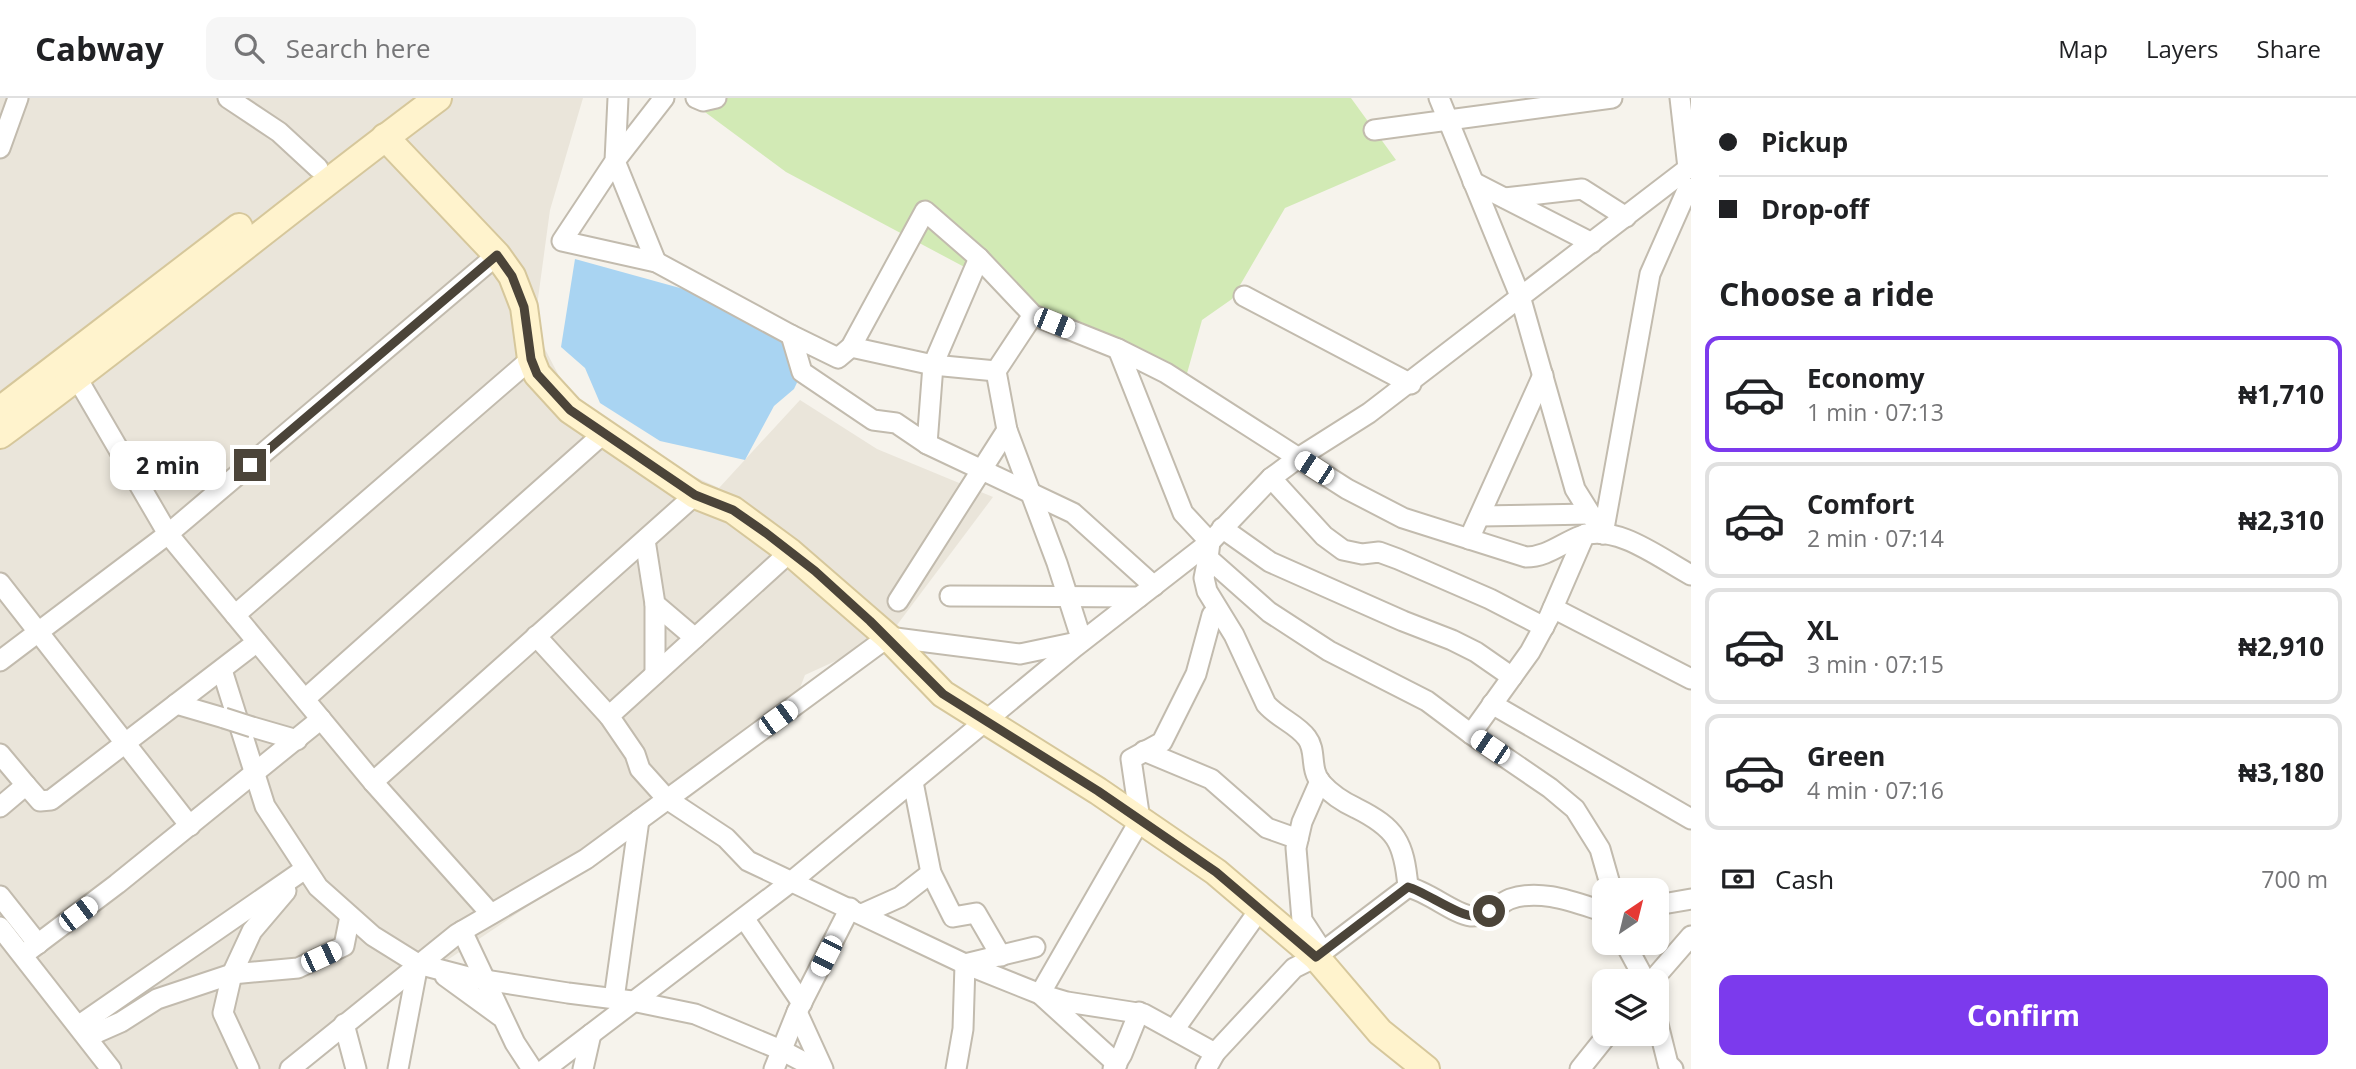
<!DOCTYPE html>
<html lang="en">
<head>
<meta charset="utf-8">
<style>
	body { margin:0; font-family:"Open Sans",sans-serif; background:#f6f6f6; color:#202124; height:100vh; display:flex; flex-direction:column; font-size:26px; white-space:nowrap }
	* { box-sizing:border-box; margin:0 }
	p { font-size:23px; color:#757577 }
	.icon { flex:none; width:38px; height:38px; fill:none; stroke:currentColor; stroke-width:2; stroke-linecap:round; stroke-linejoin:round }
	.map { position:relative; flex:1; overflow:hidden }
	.panel { display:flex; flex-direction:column; background:#fff; width:665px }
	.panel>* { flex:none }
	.hud { display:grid; align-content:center; height:154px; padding:0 28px; background:#fff }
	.needle { width:46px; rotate:35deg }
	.buttons { position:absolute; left:1592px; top:780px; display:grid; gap:14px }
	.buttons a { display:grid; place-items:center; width:77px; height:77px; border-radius:14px; background:#fff; box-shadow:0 4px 10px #0003; font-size:35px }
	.end { position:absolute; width:32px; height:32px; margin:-16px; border:9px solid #4b4439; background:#fff; box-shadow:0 0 0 4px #fff }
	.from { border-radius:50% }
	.bubble { position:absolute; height:49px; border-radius:14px; background:#fff; box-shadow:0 4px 10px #0003; font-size:23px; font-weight:700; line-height:49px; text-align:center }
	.car { position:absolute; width:21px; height:42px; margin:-21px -10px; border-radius:9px; box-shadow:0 0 5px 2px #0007; background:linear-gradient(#fff 24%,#345 0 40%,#fff 0 76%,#345 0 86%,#fff 0) }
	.hud b { display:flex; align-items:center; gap:24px; height:66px; font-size:26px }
	.hud b+b { border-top:2px solid #e0e0e0 }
	.hud i { width:18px; height:18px; background:#202124 }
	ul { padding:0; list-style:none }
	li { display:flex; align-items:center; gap:21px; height:116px; margin:0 14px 10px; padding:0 14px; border:4px solid #e0e0e0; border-radius:14px }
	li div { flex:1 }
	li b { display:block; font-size:26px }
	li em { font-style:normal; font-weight:700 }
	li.selected { border-color:#7c3aed }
	li>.icon { width:63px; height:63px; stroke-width:1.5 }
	h2 { padding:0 28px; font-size:32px; line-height:84px }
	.pay { display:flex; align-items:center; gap:18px; height:77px; padding:0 28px; font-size:26px }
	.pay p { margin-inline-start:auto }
	.action { display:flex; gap:14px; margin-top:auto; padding:14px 28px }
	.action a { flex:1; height:80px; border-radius:14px; background:#7c3aed; color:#fff; font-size:28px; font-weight:700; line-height:80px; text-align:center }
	header { display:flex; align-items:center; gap:42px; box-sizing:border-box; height:98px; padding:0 35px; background:#fff; border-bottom:2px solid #e0e0e0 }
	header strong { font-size:33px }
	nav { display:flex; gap:38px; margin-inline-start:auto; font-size:24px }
	.search { width:490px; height:63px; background:#f6f6f6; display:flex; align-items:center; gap:18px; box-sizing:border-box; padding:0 24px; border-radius:14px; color:#757577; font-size:26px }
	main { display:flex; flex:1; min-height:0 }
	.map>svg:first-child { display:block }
	.residential { fill:#eae5da }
	.green { fill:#d2eab5 }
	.water { fill:#a9d4f2 }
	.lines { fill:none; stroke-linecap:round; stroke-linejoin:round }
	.street-casing { stroke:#c2bbae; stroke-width:23 }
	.secondary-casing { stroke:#d6c79b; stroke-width:30 }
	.street { stroke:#fff; stroke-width:19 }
	.secondary { stroke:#fff3cd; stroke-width:26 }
	.street-bridge-casing { stroke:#c2bbae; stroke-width:23; stroke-linecap:butt }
	.street-bridge { stroke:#fff; stroke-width:19 }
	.route { stroke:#4b4439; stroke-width:9 }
</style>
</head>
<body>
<header>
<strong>Cabway</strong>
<div class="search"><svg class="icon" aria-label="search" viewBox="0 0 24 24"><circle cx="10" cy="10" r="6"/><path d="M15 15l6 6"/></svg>Search here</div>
<nav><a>Map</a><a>Layers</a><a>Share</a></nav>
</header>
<main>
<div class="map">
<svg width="1691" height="971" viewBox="0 0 1691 971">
	<rect width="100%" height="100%" fill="#f6f3ec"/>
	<path class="residential" d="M 0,0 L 583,0 L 550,112 L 534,230 L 585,328 L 719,390 L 800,302 L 877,351 L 993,399 L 888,539 L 805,577 L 787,624 L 684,704 L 284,971 L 0,971 Z"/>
	<path class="green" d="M 686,0 L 1351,0 L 1396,62 L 1285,110 L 1232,201 L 1202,222 L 1184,286 L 786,74 Z"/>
	<path class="water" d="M 575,161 L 727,203 L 770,226 L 802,274 L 794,291 L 774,308 L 745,362 L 660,343 L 600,305 L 585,270 L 561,249 Z"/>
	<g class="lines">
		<defs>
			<g id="street">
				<path d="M 228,0 L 279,34 L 318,70"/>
				<path d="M 618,0 L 615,63 L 562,143 L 656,164 L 791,237"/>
				<path d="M 696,0 L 703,3 L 716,0"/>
				<path d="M 1439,0 L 1520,198 L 1575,391 L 1603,436"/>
				<path d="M 1680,0 L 1688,70"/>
				<path d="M 1374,32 L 1612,0"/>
				<path d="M 0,50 L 18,0"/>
				<path d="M 1473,84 L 1592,145"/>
				<path d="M 1505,100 L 1582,91 L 1626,119"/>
				<path d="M 979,160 L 933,267 L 927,346 L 1073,415 L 1154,488"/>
				<path d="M 656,164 L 615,63 L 664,0"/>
				<path d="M 1244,198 L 1411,286"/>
				<path d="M 851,249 L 933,267 L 996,273"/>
				<path d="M 77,280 L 168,436 L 373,684 L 491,816"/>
				<path d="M 927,346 L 896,325 L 873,322 L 802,274 L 791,237 L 838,260 L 851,249 L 925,113 L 979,160 L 1033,217 L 1118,251"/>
				<path d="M 1271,380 L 1324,438 L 1343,452 L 1362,456 L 1379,454 L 1398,461 L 1490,501 L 1544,529"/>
				<path d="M 1480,418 L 1590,416"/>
				<path d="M 1222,430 L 1270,464 L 1403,523 L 1452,542 L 1476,554 L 1512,579"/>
				<path d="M 1603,436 L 1650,176 L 1688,90"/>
				<path d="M 1469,441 L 1543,277"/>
				<path d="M 645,442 L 655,506 L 695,540"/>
				<path d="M 1208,460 L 1204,480 L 1207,493 L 1234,537 L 1266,606 C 1278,620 1297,626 1307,640 C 1317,653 1309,670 1321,685 C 1331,696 1343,704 1356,710 C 1396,730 1404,744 1408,789"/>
				<path d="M 0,485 L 190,728"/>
				<path d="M 950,498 L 1139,499"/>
				<path d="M 898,503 L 1007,332"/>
				<path d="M 655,506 L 655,576"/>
				<path d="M 1553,510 L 1691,581"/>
				<path d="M 235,517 L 531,261"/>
				<path d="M 536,538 L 609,618 L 635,656 L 640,671 L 667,701 L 726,740 L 748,763 L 965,866 L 1040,896 L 1067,904 L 1144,916 L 1215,955"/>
				<path d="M 0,563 L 168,436 L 497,157"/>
				<path d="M 222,572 L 265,708 L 318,789 L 373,838 L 418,866 L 472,880 L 568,895 L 632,903 L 695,916 L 781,952 L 817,971"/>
				<path d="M 305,601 L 603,336"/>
				<path d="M 176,606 L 224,620"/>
				<path d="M 1492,606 L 1691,721"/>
				<path d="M 609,618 L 790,454"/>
				<path d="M 252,629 L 297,642"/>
				<path d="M 1471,636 L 1530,554 L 1549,519 L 1585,436"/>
				<path d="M 1144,653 L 1211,681 L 1267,730 L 1298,741"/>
				<path d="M 0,656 L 26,687"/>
				<path d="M 1320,683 L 1302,724 L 1296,750 L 1302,822 L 1323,854"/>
				<path d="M 373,684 L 695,397"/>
				<path d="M 0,709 L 26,687 L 40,703 L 51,702 L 257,544"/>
				<path d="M 931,775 L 953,819 L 976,815 L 1001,858"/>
				<path d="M 1612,793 L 1600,751 L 1575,711 L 1550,690 L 1471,636 L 1427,603 L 1329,553 L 1269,514 L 1208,460 L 1210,444 L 1183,415 L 1118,251 L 1166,275 L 1347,391 L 1403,420 L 1526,459 C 1547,459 1562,445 1581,438 C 1616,425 1661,461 1691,477"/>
				<path d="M 0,798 L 38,846"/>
				<path d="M 1657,807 L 1691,801"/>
				<path d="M 862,816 L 900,799 L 931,775 L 913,684"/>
				<path d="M 744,820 L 802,905"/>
				<path d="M 0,829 L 111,971"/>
				<path d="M 462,833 L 515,945 L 532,971"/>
				<path d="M 1625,845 L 1646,884"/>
				<path d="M 23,857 L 117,786 L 321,621"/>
				<path d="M 445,878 L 500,918"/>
				<path d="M 1651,884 L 1691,838"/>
				<path d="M 614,901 L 639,722"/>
				<path d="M 797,914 L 823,971"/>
				<path d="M 1657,922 L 1668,966 L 1673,971"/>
				<path d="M 344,926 L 356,971"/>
				<path d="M 78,928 L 305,771"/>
				<path d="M 1174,932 L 1260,811"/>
				<path d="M 87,939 L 121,924 L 157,901 L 232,876 L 298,870 L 344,848 L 350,818"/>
				<path d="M 1117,966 L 1040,896 L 1140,722 L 1131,661 L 1162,644 L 1196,576 L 1212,517"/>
				<path d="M 249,971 L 223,915 L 232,876 L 252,833 L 286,793"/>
				<path d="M 290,971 L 457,836 L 586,761 L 888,539 L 1020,556 L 1082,543 L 1057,465 L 1007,332 L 996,273 L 1033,217"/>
				<path d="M 398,971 L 418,866"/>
				<path d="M 545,971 L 792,783 L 1075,549 L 1210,444 L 1271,380 L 1298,360 L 1369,315 L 1691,68"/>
				<path d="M 583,971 L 591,936"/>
				<path d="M 774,971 L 797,914 L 850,810"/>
				<path d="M 956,971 L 963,931 L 965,866 L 1035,849"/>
				<path d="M 1113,971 L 1122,956 L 1139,914"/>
				<path d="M 1206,971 L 1215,955 L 1294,870 L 1316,859 L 1408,789 C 1429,794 1454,816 1471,818 C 1485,819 1498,806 1510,801 C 1541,790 1576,805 1605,814"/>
				<path d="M 1580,971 L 1608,936"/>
			</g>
			<g id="secondary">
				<path d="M 385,39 L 497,157 L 512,178 L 524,209 L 531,261 L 537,276 L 570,312 L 695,397 L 733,412 L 790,454 L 888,539 L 943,596 L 1098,693 L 1216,774 L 1316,859 L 1380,934 L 1426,971"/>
				<path d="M 0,312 L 239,129"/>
				<path d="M 0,337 C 148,228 290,110 438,0"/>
			</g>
		</defs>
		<use href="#street" class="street-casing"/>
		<use href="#secondary" class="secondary-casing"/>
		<use href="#street" class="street"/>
		<use href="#secondary" class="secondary"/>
		<defs>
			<path id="street-bridge" d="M 224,620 L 252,629"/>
		</defs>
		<use href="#street-bridge" class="street-bridge-casing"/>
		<use href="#street-bridge" class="street-bridge"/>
	</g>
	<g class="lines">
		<path class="route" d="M 250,367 L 497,157 L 512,178 L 524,209 L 531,261 L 537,276 L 570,312 L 695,397 L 733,412 L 766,435 L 815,473 L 870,523 L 943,596 L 1098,693 L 1216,774 L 1316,859 L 1408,789 C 1426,794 1462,821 1478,818 C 1482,817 1485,814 1489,813"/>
	</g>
</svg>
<div class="buttons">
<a><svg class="needle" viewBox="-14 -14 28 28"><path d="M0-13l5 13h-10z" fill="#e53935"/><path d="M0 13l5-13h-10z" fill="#757577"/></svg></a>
<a><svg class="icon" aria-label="layers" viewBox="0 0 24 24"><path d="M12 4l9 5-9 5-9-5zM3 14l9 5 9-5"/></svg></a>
</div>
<i class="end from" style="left:1489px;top:813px"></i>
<i class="end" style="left:250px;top:367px"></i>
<div class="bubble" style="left:110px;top:343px;width:116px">2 min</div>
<i class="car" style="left:1054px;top:225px;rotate:112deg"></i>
<i class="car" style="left:1314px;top:370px;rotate:303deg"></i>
<i class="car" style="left:778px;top:620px;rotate:54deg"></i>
<i class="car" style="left:1490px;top:649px;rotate:304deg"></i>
<i class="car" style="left:78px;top:816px;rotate:53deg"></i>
<i class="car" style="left:826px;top:858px;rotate:207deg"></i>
<i class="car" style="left:321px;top:859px;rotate:65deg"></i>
</div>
<section class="panel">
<div class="hud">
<b><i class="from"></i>Pickup</b>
<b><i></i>Drop-off</b>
</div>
<h2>Choose a ride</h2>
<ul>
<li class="selected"><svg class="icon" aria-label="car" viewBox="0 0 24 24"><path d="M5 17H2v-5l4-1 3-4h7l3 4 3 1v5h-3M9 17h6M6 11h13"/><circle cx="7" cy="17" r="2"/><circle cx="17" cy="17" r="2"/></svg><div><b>Economy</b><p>1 min · 07:13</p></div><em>₦1,710</em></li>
<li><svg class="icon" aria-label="car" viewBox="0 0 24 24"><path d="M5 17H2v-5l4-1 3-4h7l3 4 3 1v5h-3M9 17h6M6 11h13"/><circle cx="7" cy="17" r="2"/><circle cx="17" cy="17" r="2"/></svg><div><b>Comfort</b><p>2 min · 07:14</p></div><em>₦2,310</em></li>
<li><svg class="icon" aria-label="car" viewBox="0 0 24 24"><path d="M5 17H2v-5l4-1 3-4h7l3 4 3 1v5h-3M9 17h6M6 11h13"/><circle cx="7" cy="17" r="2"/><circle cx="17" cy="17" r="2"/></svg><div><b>XL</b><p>3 min · 07:15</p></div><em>₦2,910</em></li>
<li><svg class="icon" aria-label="car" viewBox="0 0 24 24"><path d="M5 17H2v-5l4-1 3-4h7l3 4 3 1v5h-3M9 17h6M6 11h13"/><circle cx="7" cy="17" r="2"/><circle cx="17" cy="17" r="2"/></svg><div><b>Green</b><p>4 min · 07:16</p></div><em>₦3,180</em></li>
</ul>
<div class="pay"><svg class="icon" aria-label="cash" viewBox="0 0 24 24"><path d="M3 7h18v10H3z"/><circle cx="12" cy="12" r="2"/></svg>Cash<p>700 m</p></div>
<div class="action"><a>Confirm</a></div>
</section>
</main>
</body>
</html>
